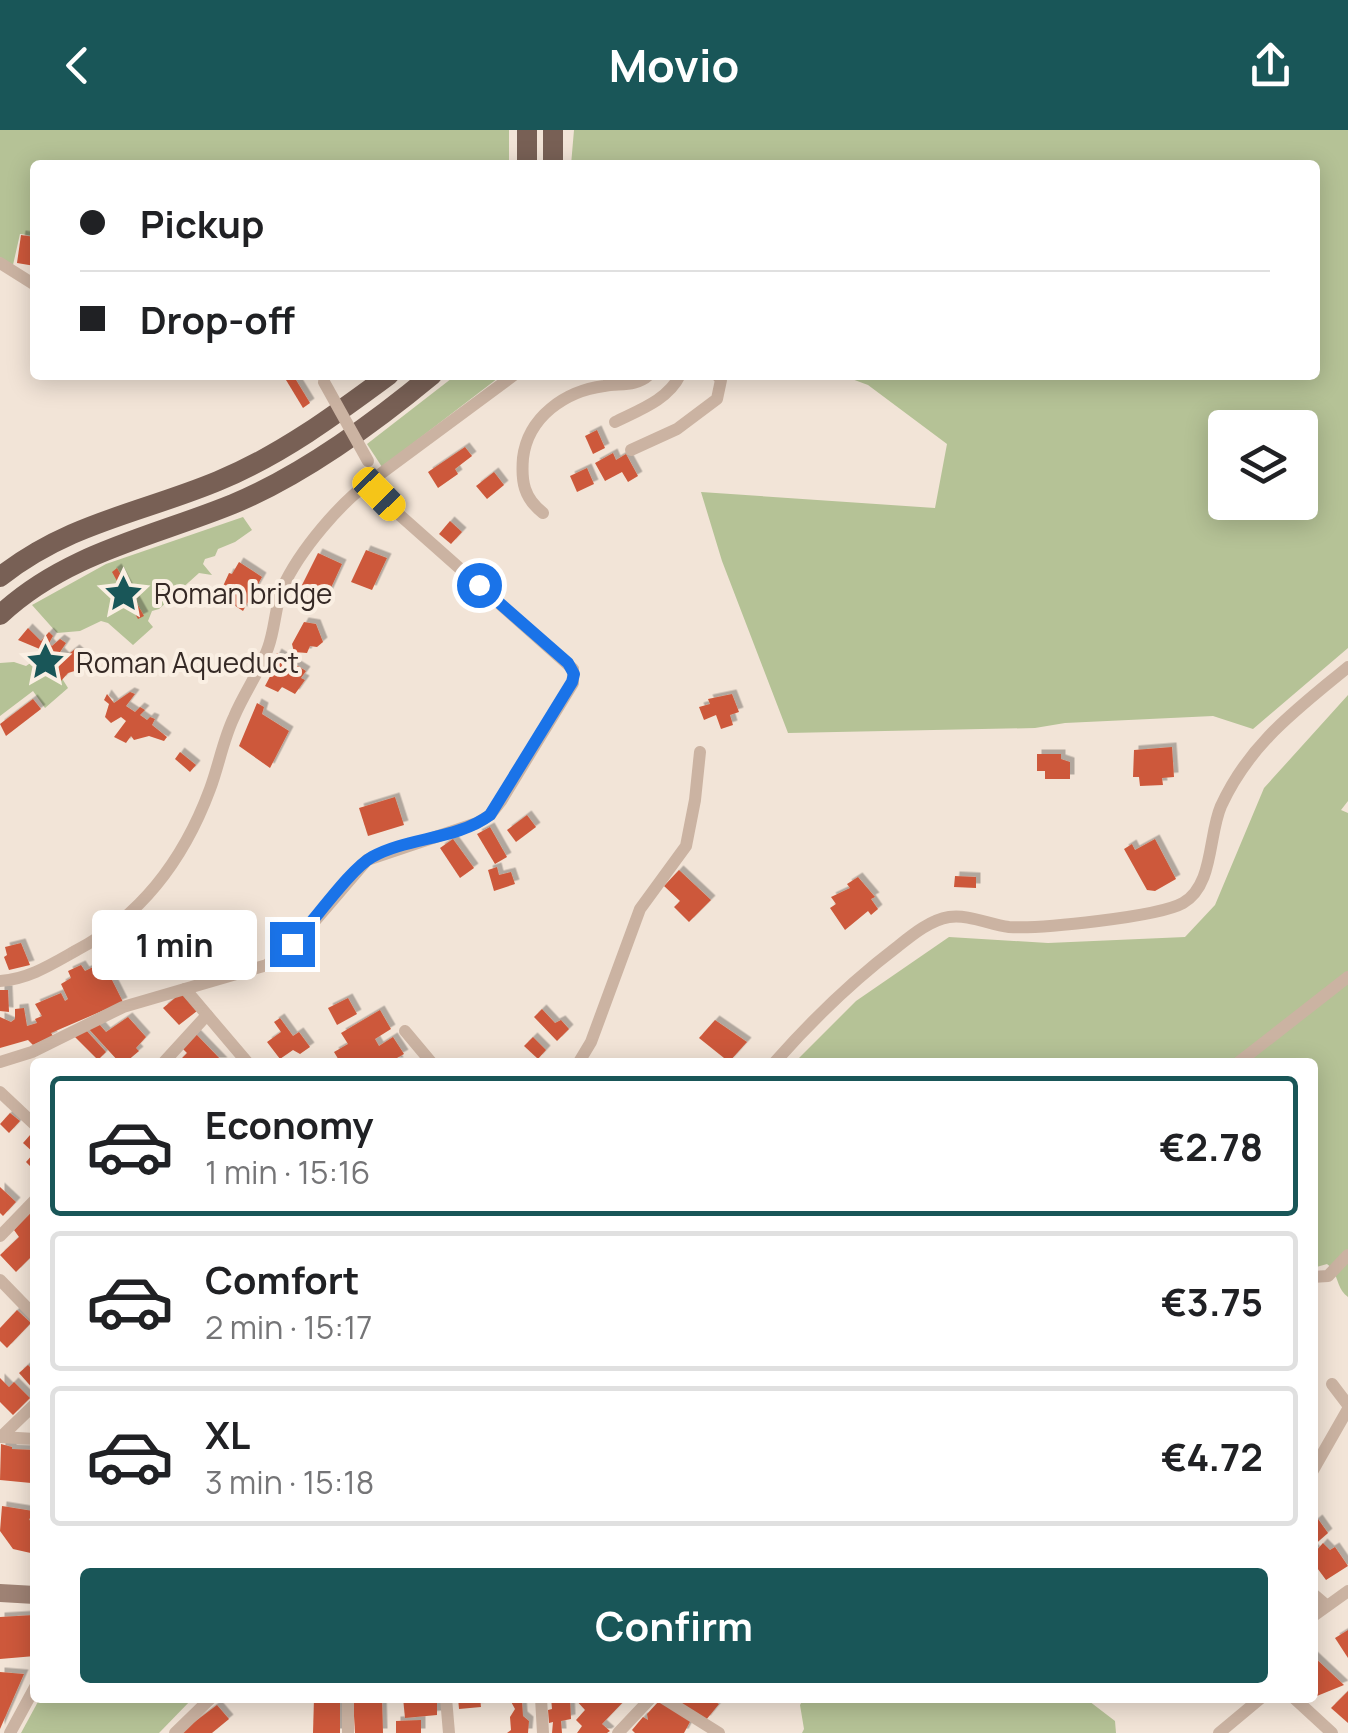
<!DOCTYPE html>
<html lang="en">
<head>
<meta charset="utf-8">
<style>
	body { margin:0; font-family:Manrope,sans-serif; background:#f6f6f6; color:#202124; height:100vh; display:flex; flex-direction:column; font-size:38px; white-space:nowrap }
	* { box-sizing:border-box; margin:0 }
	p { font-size:32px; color:#757577 }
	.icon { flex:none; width:55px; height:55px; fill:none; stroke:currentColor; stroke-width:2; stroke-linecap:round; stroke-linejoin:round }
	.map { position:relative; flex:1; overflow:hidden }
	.details { position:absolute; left:30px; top:928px; width:1288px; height:645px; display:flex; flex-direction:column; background:#fff; border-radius:10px; box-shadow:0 5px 25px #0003 }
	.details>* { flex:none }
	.guide { position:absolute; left:30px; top:30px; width:1290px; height:220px; border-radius:10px; box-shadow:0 5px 25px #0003; display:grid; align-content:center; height:220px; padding:0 50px; background:#fff }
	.tools { position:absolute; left:1208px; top:280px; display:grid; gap:20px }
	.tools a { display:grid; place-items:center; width:110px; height:110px; border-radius:10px; background:#fff; box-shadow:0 5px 25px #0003; font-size:50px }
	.end { position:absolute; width:45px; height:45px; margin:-22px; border:12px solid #1a73e8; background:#fff; box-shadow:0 0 0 5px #fff }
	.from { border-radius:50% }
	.bubble { position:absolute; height:70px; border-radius:10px; background:#fff; box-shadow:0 5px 25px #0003; font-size:32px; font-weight:700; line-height:70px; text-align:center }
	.car { position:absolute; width:30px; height:60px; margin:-30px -15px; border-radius:12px; box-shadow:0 0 8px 2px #0007; background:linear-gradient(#f5c518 24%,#345 0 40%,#f5c518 0 76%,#345 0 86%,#f5c518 0) }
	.guide b { display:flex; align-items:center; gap:35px; height:95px; font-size:38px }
	.guide b+b { border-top:2px solid #e0e0e0 }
	.guide i { width:25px; height:25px; background:#202124 }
	ul { padding:18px 0 0; list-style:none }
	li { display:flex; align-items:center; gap:30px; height:140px; margin:0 20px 15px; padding:0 30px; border:5px solid #e0e0e0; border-radius:10px }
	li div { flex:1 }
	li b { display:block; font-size:38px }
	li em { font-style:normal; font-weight:700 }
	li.current { border-color:#195658 }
	li>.icon { width:90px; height:90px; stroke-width:1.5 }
	.primary-button { display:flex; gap:20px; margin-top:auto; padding:20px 50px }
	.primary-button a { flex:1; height:115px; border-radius:10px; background:#195658; color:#fff; font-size:40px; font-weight:700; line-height:115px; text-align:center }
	header { display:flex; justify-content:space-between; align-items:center; height:130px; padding:0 50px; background:#195658; color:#fff; font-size:45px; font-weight:700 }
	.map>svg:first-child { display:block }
	.green { fill:#b5c296; fill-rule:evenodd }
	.building { fill:#cd593a; filter:url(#shadow) }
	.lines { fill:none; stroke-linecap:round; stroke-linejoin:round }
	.street { stroke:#cbb3a2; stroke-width:12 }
	.secondary { stroke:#9e8274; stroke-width:18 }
	.primary { stroke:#786055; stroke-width:20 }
	.street-bridge { stroke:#cbb3a2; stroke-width:12 }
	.route { stroke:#1a73e8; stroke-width:12 }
	.labels { text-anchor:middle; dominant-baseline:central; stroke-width:8; stroke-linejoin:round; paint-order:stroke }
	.poi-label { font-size:28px; fill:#352925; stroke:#faefe3; text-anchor:start }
</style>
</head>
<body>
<header><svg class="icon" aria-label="back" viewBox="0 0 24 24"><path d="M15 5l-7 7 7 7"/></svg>Movio<svg class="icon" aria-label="share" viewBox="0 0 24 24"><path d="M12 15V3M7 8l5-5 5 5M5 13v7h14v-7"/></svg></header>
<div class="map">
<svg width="1348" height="1603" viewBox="0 0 1348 1603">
	<defs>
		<filter id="shadow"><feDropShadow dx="4.5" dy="-4.5" stdDeviation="0" flood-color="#0004"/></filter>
	</defs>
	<rect width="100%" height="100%" fill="#f2e4d7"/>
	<g class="green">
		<path d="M 0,0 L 509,0 L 509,35 L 35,35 L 35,106 L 20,104 L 13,135 L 0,127 Z"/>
		<path d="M 574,0 L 1348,0 L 1348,518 L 1253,599 L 1213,586 L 1065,593 L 1035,598 L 788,603 L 722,431 L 701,362 L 935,378 L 947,314 L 868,255 L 841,245 L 1315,245 L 1315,35 L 571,35 ZM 1225,298 L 1300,298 L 1300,372 L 1225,372 Z"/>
		<path d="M 456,245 L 502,245 L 382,337 L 367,314 Z"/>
		<path d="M 243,387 L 252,400 L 235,412 L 218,419 L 215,426 L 205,429 L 203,434 L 212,445 L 199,443 L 159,479 L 152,481 L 148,491 L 153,497 L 133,515 L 108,493 L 101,491 L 80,501 L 57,503 L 32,475 L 106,434 Z"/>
		<path d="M 35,530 L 46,532 L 41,540 L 48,547 L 56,535 L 59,536 L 55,544 L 58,542 L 68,558 L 45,578 L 33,561 L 0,586 L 0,533 L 14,532 L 26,536 Z"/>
		<path d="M 1348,565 L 1348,671 L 1341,680 L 1348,683 L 1348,1167 C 1336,1159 1339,1143 1327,1134 L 1313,1138 L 1312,932 L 795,932 L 856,871 L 949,807 L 1048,813 L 1185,807 L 1215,775 L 1264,658 Z"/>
		<path d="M 40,1568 L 193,1568 L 159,1603 L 21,1603 Z"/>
		<path d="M 804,1568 L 1085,1568 L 1115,1591 L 1116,1603 L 802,1603 L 804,1599 L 800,1575 Z"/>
	</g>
	<g class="building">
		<path d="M 21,105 L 35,107 L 35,136 L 17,133 Z"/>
		<path d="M 283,245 L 293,245 L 310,273 L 303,278 Z"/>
		<path d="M 597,300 L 605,318 L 593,324 L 585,306 Z"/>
		<path d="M 465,317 L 472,326 L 455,339 L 458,344 L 438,358 L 428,342 Z"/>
		<path d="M 613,323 L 616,330 L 626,324 L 638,346 L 628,352 L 622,342 L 605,351 L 595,333 Z"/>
		<path d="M 587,338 L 594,354 L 577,362 L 570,346 Z"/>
		<path d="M 494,342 L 504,355 L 487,369 L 476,356 Z"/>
		<path d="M 450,391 L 462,402 L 451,414 L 439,404 Z"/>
		<path d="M 366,420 L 387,428 L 372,460 L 351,452 Z"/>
		<path d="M 318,423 L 342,434 L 324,473 L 300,459 Z"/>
		<path d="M 239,432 L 262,447 L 243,481 L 219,465 L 229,443 L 232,444 Z"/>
		<path d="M 117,438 L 144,486 L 138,489 L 112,442 Z"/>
		<path d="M 304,492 L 316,494 L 323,512 L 317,517 L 310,516 L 307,523 L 294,522 L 292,514 Z"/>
		<path d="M 28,498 L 41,511 L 49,502 L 53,506 L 49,513 L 52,516 L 60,509 L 66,513 L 60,522 L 65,527 L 75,519 L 82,525 L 75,536 L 78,540 L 68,543 L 61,551 L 56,541 L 59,536 L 56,535 L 45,545 L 40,539 L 47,526 L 36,524 L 42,520 L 18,510 Z"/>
		<path d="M 277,523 L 306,541 L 301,548 L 305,550 L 295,564 L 282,557 L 278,562 L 265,556 L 275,537 L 272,533 Z"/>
		<path d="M 130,562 L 135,564 L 126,576 L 135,582 L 140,577 L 145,580 L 140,585 L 147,590 L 150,587 L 155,589 L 152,595 L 167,607 L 164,611 L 149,606 L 134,610 L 131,606 L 126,613 L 114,607 L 126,591 L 121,587 L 111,593 L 105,587 L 109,574 L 104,570 L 107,564 L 114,573 Z"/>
		<path d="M 732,564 L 739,582 L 730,585 L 733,595 L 721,599 L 716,585 L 704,590 L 699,577 L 710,574 L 708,569 Z"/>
		<path d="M 33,569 L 41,579 L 6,606 L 0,594 Z"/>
		<path d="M 257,573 L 264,577 L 262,584 L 289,601 L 270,638 L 239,616 Z"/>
		<path d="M 1172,617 L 1174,647 L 1162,648 L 1163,655 L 1140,656 L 1139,647 L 1133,647 L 1134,620 Z"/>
		<path d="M 180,622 L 196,635 L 190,642 L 175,629 Z"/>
		<path d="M 1037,624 L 1061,624 L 1061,629 L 1070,632 L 1070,649 L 1045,649 L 1045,641 L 1037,641 Z"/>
		<path d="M 395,667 L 404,695 L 368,706 L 359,678 Z"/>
		<path d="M 527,685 L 536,697 L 516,712 L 507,700 Z"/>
		<path d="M 490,697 L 507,727 L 495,734 L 477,704 Z"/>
		<path d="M 453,709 L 474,738 L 460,748 L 440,718 Z"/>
		<path d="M 1155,709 L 1176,749 L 1155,761 L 1147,760 L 1124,719 L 1132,714 L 1135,720 Z"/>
		<path d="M 497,737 L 499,745 L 511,742 L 515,754 L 494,761 L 488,740 Z"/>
		<path d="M 679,740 L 711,770 L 689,792 L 674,777 L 680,771 L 664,756 Z"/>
		<path d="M 955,746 L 976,747 L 976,758 L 954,757 Z"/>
		<path d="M 858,747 L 875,767 L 871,769 L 878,779 L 871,785 L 868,781 L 845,800 L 830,778 L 836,774 L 831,767 L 850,758 L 847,754 Z"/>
		<path d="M 241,785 L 252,811 L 221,824 L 210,797 Z"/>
		<path d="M 21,813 L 30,835 L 9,840 L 4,827 L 7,825 L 5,817 Z"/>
		<path d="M 103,832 L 123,872 L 51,903 L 53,906 L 33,915 L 28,910 L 0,918 L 0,887 L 11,892 L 15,889 L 15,879 L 24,878 L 27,896 L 37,893 L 35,889 L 42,886 L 35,874 L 61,863 L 65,871 L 68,869 L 61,854 L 71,848 L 68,841 L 81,835 L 85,841 Z"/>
		<path d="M 0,860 L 8,860 L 9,882 L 0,881 Z"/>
		<path d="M 181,863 L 197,881 L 179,895 L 163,878 Z"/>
		<path d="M 348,868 L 357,884 L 337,895 L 328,878 Z"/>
		<path d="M 542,879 L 555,893 L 561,890 L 569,899 L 557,911 L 534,887 Z"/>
		<path d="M 380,880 L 391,899 L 375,909 L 379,916 L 393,907 L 404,924 L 397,928 L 399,932 L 340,932 L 334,922 L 348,914 L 341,903 Z"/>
		<path d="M 128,887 L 146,907 L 136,918 L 139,921 L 126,932 L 119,932 L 88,898 L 99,894 L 106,902 Z"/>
		<path d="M 280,888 L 293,906 L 299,902 L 310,917 L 300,924 L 293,920 L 280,929 L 267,912 L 281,902 L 274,892 Z"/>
		<path d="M 715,890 L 747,912 L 729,932 L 699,908 Z"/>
		<path d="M 85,899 L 106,922 L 98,930 L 75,907 Z"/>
		<path d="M 196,904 L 223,932 L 178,932 L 187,923 L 182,918 Z"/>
		<path d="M 533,907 L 546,920 L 538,929 L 524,916 Z"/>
		<path d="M 10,983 L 20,991 L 9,1003 L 0,994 Z"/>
		<path d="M 31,1004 L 35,1008 L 35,1041 L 26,1032 L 34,1023 L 23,1013 Z"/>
		<path d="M 0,1057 L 16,1072 L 3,1086 L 0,1083 Z"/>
		<path d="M 35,1076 L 35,1123 L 16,1142 L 0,1125 L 19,1107 L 14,1100 Z"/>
		<path d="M 17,1180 L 31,1193 L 7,1218 L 0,1211 L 0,1198 Z"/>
		<path d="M 28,1235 L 35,1242 L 35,1261 L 19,1243 Z"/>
		<path d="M 0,1248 L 9,1257 L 14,1252 L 30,1268 L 13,1285 L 0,1272 Z"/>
		<path d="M 1,1314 L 12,1317 L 12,1319 L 35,1320 L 31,1353 L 0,1350 Z"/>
		<path d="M 2,1376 L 33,1381 L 29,1390 L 35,1392 L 35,1424 L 13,1419 L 0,1401 Z"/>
		<path d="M 1318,1389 L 1328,1403 L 1312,1417 L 1312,1394 Z"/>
		<path d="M 1323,1413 L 1330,1420 L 1335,1417 L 1348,1436 L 1326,1450 L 1312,1431 L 1312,1417 L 1316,1421 Z"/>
		<path d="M 34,1485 L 35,1526 L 0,1529 L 0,1487 Z"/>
		<path d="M 1348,1500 L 1348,1528 L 1335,1508 Z"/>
		<path d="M 1312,1525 L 1344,1555 L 1312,1568 Z"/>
		<path d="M 0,1542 L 24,1544 L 0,1599 Z"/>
		<path d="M 1348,1561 L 1348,1593 L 1331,1578 Z"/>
		<path d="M 314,1568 L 340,1568 L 340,1603 L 313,1603 Z"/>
		<path d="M 353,1568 L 382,1568 L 383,1603 L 355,1603 Z"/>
		<path d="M 403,1568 L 437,1568 L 437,1585 L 405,1588 Z"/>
		<path d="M 458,1568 L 480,1568 L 481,1577 L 459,1579 Z"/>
		<path d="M 509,1568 L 526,1568 L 522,1571 L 523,1586 L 529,1591 L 528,1603 L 507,1603 L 511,1600 L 510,1587 L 515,1579 Z"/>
		<path d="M 551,1568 L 570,1568 L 571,1589 L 561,1591 L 562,1603 L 552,1603 L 553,1592 L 549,1593 L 548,1580 L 552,1579 Z"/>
		<path d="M 574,1568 L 627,1568 L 602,1594 L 610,1601 L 607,1603 L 577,1603 L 582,1596 L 576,1590 L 585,1580 Z"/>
		<path d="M 671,1568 L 709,1568 L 719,1574 L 706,1590 Z"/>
		<path d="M 659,1571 L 691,1590 L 684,1603 L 635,1603 L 632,1600 L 643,1587 L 648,1590 L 647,1584 Z"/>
		<path d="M 217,1575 L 229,1589 L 212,1603 L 180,1603 Z"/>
		<path d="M 421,1590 L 421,1603 L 396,1603 L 396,1591 Z"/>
	</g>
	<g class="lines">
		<g class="street">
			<path d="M 0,133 L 35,155"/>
			<path d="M 615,292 C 639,280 668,270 680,245"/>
			<path d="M 631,320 L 677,299 L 717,269 L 721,250 L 717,245"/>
			<path d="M 543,383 C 524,368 521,352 523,328 C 528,287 565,261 604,256 C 621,253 635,257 649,245"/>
			<path d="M 0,851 C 29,849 52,834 77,820 C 143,785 184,729 210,659 C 219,635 223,610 234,587 C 244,563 259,543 268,518 C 275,499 275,478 282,459 C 299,421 341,371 375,348 L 372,343"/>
			<path d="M 185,859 L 247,932"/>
			<path d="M 405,901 L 431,932"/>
			<path d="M 0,932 L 32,922 L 123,877 L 267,835 L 313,793 L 367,730 L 477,693 L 490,685 L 501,671 L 573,553 L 573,539 L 394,380 L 379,364 L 375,348 L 514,245"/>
			<path d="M 164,932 L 207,885"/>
			<path d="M 579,932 L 591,912 L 640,779 L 686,716 L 695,670 L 700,622"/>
			<path d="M 775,932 C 813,889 851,852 897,817 C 912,805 930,790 949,787 C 969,784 990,795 1009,797 C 1040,799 1158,787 1183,773 C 1214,755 1208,706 1221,676 C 1250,613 1296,580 1348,537"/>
			<path d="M 1239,932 L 1348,847"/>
			<path d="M 0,962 L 35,995"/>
			<path d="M 0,1106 L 35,1070"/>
			<path d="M 1312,1147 L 1328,1146 L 1348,1125"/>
			<path d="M 0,1150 L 35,1186"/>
			<path d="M 1332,1254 L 1348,1275"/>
			<path d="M 0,1307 L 35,1309"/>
			<path d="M 1,1307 L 35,1274"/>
			<path d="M 1312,1342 L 1348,1279"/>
			<path d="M 1312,1463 L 1326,1475"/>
			<path d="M 1312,1487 L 1348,1461"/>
			<path d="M 348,1568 L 348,1603"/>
			<path d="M 446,1568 L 449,1603"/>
			<path d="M 541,1568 L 543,1603"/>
			<path d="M 663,1568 L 719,1603"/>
			<path d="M 1294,1568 L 1332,1603"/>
			<path d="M 10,1603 L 35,1557"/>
			<path d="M 175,1603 L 211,1568"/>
			<path d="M 618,1603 L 651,1568"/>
			<path d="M 1219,1603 L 1261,1568"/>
		</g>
		<path class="secondary" d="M 0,1463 L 35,1465"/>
		<g class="primary">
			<path d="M 553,0 L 553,35"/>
			<path d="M 527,35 L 527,0"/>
			<path d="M 0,447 C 68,393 141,383 218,351 C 281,325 335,285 389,245"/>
			<path d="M 0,485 C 66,423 152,407 233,374 C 303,345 374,293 432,245"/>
		</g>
		<path class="street-bridge" d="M 324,252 L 368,331"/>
	</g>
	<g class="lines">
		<path class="route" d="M 292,814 C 313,793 350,739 372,727 C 408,707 456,710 490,685 L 572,552 L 574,544 L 568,533 L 479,455"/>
	</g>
	<defs>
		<symbol id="sight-bare" viewBox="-9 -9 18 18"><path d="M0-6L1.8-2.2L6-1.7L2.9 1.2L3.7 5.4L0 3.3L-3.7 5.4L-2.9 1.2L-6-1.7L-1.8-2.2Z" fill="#195658" stroke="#faefe3" stroke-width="2.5" paint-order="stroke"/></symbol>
	</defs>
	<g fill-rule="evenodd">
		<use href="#sight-bare" x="96" y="436" width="55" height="55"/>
		<use href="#sight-bare" x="18" y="504" width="55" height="55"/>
	</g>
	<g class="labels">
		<g class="poi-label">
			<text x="154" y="463">Roman bridge</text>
			<text x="76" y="532">Roman Aqueduct</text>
		</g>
	</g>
</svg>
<div class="tools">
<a><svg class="icon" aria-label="layers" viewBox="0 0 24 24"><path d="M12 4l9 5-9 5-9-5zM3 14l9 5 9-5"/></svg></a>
</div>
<i class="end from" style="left:479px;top:455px"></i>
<i class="end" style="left:292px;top:814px"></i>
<div class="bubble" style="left:92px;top:780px;width:165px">1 min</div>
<i class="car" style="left:379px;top:364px;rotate:136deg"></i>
<div class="guide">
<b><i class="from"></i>Pickup</b>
<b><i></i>Drop-off</b>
</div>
<section class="details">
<ul>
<li class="current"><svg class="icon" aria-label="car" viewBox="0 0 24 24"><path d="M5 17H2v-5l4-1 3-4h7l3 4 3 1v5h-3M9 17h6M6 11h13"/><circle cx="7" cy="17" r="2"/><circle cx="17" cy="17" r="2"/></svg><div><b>Economy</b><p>1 min · 15:16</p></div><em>€2.78</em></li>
<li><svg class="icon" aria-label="car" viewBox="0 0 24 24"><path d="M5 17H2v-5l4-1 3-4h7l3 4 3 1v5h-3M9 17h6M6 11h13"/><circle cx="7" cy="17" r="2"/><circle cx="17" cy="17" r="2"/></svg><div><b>Comfort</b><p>2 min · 15:17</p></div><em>€3.75</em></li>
<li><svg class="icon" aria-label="car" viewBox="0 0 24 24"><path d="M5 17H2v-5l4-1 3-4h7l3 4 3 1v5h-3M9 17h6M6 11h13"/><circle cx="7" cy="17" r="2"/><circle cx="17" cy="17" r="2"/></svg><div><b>XL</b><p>3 min · 15:18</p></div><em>€4.72</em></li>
</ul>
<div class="primary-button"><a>Confirm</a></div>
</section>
</div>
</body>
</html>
